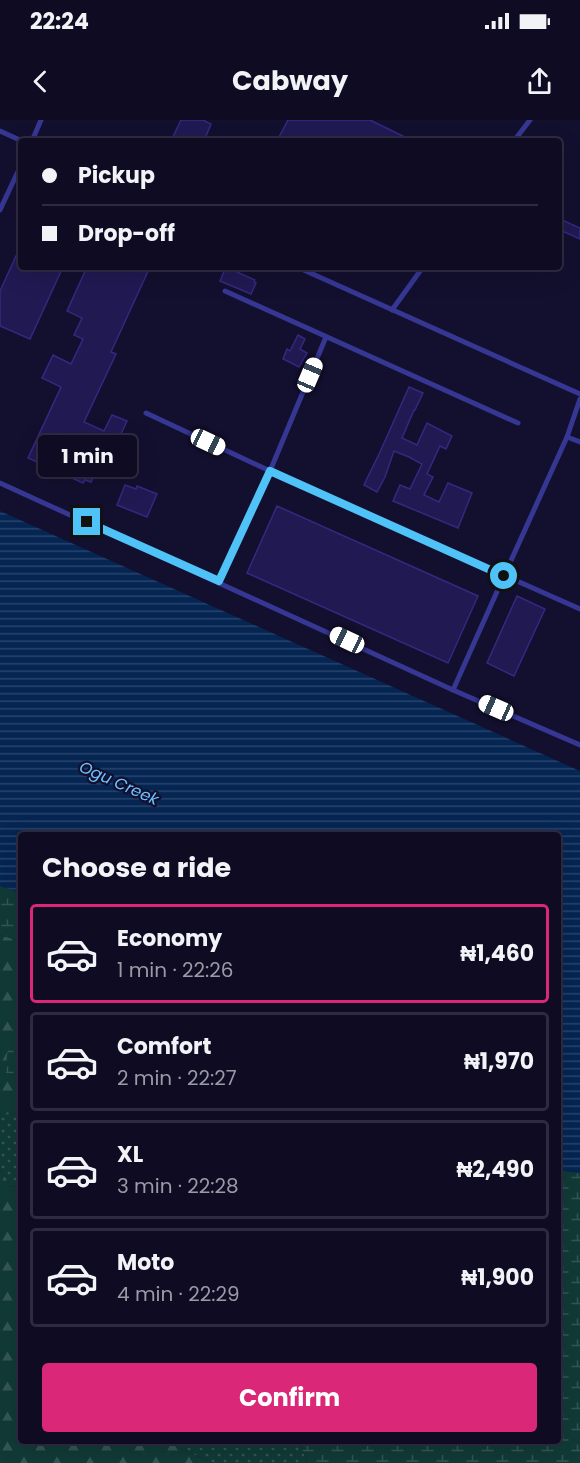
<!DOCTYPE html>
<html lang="en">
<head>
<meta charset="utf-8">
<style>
	body { margin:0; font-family:Poppins,sans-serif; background:#17142b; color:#f1f3f6; height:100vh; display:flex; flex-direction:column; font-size:22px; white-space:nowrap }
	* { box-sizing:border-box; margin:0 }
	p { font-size:20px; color:#9b9ba6 }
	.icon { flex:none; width:33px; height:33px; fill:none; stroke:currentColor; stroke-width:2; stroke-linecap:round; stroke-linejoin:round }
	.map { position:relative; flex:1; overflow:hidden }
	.panel { position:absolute; left:18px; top:712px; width:543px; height:612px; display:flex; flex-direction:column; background:#0e0b23; border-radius:6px; box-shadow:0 6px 24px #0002,0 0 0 2px #2e2b41 }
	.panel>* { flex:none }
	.banner { position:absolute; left:18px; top:18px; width:544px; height:132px; border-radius:6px; box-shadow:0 6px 24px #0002,0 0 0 2px #2e2b41; display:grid; align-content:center; height:132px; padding:0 24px; background:#0e0b23 }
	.end { position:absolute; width:27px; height:27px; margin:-14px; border:8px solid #4fc3f7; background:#111; box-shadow:0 0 0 3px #111 }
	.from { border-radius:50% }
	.bubble { position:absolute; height:42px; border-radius:6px; background:#0e0b23; box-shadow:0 6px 24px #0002,0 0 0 2px #2e2b41; font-size:20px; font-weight:700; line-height:42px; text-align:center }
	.car { position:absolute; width:18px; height:36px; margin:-18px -9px; border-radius:8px; box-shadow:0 0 4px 2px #0007; background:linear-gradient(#fff 24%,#345 0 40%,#fff 0 76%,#345 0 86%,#fff 0) }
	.banner b { display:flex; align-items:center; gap:21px; height:57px; font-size:22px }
	.banner b+b { border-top:2px solid #2e2b41 }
	.banner i { width:15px; height:15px; background:#f1f3f6 }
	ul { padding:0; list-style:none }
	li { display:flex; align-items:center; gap:18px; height:99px; margin:0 12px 9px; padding:0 12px; border:3px solid #2e2b41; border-radius:6px }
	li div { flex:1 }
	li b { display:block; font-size:22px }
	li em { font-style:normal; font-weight:700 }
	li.selected { border-color:#db2777 }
	li>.icon { width:54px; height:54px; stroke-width:1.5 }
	h2 { padding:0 24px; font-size:27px; line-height:72px }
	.cta { display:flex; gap:12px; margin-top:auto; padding:12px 24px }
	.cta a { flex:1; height:69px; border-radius:6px; background:#db2777; color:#fff; font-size:24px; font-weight:700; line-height:69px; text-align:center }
	.status { display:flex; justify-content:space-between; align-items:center; height:42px; padding:0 30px; background:#0e0b23; direction:ltr }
	.status svg { height:16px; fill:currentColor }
	header { display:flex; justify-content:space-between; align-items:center; height:78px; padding:0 24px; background:#0e0b23; font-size:27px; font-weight:700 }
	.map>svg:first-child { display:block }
	.grass { fill:url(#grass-dots) }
	.forest { fill:url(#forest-firs) }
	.wetland { fill:url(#wetland-marsh) }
	.water { fill:url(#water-rules) }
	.building { fill:#211952; stroke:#352881; stroke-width:1.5 }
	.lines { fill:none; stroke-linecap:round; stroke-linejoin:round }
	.service { stroke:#353793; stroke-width:5 }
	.route { stroke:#4fc3f7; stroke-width:8 }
	.labels { text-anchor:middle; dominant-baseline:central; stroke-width:4.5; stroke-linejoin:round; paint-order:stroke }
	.water-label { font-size:16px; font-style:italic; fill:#6bc3ff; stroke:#130f2f }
</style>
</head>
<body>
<div class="status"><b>22:24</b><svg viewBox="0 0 49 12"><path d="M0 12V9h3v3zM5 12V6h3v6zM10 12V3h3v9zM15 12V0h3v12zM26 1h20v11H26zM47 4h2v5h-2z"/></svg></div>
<header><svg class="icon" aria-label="back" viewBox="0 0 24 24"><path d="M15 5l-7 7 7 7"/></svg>Cabway<svg class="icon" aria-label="share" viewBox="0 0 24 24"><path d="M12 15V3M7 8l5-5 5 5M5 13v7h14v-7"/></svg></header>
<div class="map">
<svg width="580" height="1343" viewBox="0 0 580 1343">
	<defs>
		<pattern id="grass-dots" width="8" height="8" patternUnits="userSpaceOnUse" patternTransform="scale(1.5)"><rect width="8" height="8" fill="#113a36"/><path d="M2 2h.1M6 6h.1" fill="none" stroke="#335654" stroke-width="1.8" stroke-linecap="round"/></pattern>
		<pattern id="forest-firs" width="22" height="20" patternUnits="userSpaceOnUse" patternTransform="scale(1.5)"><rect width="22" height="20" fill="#113a36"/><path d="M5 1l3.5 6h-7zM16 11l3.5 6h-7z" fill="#335654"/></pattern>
		<pattern id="wetland-marsh" width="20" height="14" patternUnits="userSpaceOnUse" patternTransform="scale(1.5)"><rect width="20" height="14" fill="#113a36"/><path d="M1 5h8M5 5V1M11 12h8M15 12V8" fill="none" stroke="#335654"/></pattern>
		<pattern id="water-rules" width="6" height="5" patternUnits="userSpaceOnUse" patternTransform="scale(1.5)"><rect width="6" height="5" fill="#052552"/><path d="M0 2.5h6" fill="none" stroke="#29446c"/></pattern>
	</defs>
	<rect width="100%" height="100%" fill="#130f2f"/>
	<g class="grass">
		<path d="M 0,992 L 5,995 L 21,993 L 21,1069 L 10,1065 L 0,1049 Z"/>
		<path d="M 180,1322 L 299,1322 L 308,1343 L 213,1343 L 181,1329 Z"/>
	</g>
	<g class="forest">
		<path d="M 0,815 L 21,821 L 21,899 L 15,902 L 7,953 L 21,956 L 21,993 L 4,995 L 0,992 Z"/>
		<path d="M 0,1049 L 10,1065 L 21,1069 L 21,1322 L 180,1322 L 181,1329 L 213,1343 L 0,1343 Z"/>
	</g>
	<g class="wetland">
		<path d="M 0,766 L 21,773 L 21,821 L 0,815 Z"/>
		<path d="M 21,899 L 21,956 L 6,953 L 7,935 L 15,902 Z"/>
		<path d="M 558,1050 L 580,1053 L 580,1343 L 308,1343 L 299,1322 L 558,1322 Z"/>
	</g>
	<path class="water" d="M 0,391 L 580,651 L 580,1053 L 558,1050 L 558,716 L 21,716 L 21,773 L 0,766 Z"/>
	<g class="building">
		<path d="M 181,0 L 203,0 L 211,4 L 204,21 L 171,21 Z"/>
		<path d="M 288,0 L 370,0 L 413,21 L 277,21 Z"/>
		<path d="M 560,99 L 580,108 L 580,119 L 560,110 Z"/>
		<path d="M 21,125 L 21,147 L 63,147 L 30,219 L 0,206 L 0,171 Z"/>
		<path d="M 87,147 L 150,147 L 111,232 L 116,234 L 84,302 L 104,311 L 112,295 L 127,301 L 115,327 L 102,321 L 92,343 L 98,346 L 91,362 L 85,360 L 83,363 L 28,338 L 61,267 L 42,258 L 53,235 L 71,244 L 83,219 L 74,215 L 82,198 L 67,191 Z"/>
		<path d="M 226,147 L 255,160 L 254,162 L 256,163 L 251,174 L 220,161 Z"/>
		<path d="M 298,215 L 305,219 L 300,229 L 307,233 L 299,247 L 283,239 L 287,229 L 290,231 Z"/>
		<path d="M 409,267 L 423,273 L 415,290 L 414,290 L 402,318 L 417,325 L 427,303 L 452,316 L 446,329 L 440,326 L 427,354 L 433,357 L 424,375 L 439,382 L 448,363 L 472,373 L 458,408 L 393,381 L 400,365 L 410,369 L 422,344 L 409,337 L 394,331 L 385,357 L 377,372 L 364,365 L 380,332 Z"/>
		<path d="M 125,365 L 136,369 L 137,366 L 157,374 L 147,397 L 117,385 Z"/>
		<path d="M 277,386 L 478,476 L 448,543 L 247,453 Z"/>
		<path d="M 517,476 L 545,489 L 514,556 L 487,543 Z"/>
	</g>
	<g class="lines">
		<g class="service">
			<path d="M 0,11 L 22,21"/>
			<path d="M 32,21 L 41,0"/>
			<path d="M 514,21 L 530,0"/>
			<path d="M 0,90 L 21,45"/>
			<path d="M 297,147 L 580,274"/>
			<path d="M 225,171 L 518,303"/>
			<path d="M 392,190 L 423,147"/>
			<path d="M 146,293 L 270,351 L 580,489"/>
			<path d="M 567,317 L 580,322"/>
			<path d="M 0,363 L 453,570 L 580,625"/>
			<path d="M 219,461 L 270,351 L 326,217"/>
			<path d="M 453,570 L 504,456 L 567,317 L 580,279"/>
		</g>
	</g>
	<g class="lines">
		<path class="route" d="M 87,402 L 219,461 L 270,351 L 504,456"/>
	</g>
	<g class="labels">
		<g class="water-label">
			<text transform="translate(119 663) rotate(24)">Ogu Creek</text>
		</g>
	</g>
</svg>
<i class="end from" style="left:504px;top:456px"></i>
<i class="end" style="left:87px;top:402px"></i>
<div class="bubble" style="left:38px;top:315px;width:99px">1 min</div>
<i class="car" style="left:310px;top:255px;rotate:23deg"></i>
<i class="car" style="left:208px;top:322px;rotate:115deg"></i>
<i class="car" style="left:347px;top:520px;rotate:295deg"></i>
<i class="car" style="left:496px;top:588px;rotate:294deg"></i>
<div class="banner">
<b><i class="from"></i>Pickup</b>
<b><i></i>Drop-off</b>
</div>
<section class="panel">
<h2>Choose a ride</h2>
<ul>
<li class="selected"><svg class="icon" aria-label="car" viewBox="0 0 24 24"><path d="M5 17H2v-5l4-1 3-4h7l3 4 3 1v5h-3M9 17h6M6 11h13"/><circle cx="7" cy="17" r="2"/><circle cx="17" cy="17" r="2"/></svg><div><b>Economy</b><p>1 min · 22:26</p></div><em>₦1,460</em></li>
<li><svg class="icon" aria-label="car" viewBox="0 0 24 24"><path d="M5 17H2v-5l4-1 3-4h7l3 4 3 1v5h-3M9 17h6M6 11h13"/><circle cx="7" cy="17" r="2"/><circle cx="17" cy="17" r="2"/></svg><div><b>Comfort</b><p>2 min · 22:27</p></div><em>₦1,970</em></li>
<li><svg class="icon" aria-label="car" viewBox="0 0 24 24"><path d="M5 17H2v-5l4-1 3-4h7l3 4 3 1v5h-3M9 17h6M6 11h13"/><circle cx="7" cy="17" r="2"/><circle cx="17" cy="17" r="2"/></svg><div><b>XL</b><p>3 min · 22:28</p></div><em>₦2,490</em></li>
<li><svg class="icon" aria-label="car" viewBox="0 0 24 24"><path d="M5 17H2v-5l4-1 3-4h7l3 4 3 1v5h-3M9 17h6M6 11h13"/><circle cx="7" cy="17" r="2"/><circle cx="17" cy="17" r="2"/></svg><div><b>Moto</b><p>4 min · 22:29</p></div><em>₦1,900</em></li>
</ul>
<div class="cta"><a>Confirm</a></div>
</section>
</div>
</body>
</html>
